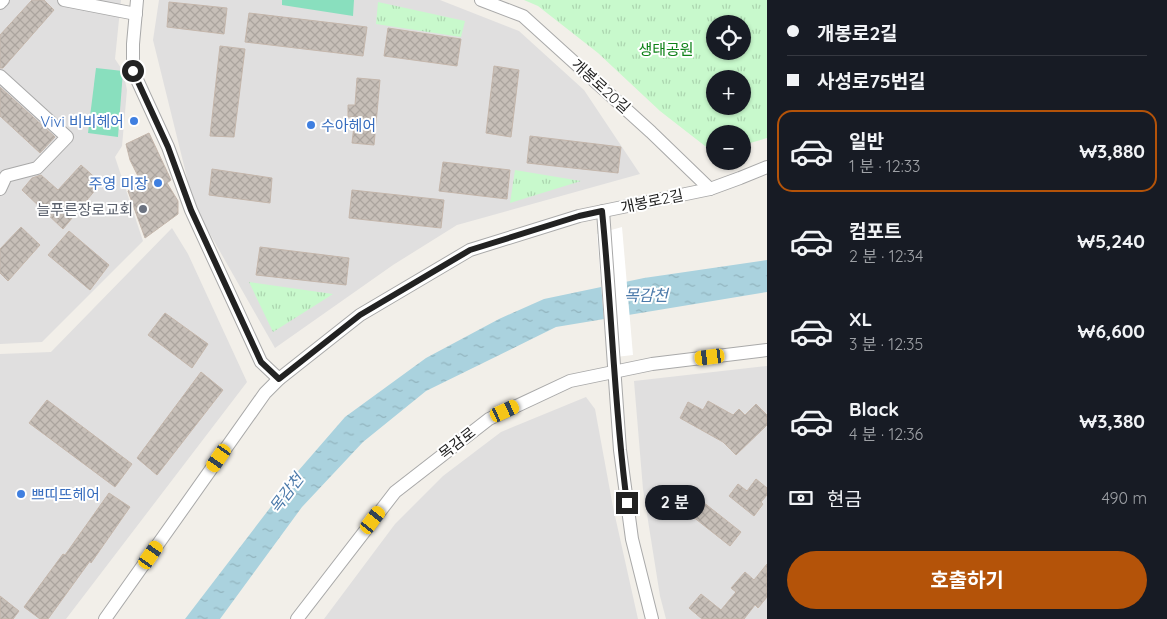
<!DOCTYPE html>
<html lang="ko">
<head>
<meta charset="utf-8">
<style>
	body { margin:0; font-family:Quicksand,"Noto Sans KR",sans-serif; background:#20242c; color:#f1f3f6; height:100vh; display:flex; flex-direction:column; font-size:19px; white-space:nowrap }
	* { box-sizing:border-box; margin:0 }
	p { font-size:16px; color:#9ea1a6 }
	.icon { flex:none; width:28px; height:28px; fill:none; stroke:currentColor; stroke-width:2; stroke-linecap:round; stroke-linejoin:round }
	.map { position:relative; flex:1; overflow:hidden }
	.drawer { display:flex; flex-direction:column; background:#171b24; width:400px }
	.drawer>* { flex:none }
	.guide { display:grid; align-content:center; height:110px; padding:0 20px; background:#171b24 }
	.tools { position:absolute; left:706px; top:15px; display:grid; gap:10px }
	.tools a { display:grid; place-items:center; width:45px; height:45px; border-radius:50%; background:#171b24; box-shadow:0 1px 4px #0004; font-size:25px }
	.end { position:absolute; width:22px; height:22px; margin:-11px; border:6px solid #222; background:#fff; box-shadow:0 0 0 2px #fff }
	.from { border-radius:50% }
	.bubble { position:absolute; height:35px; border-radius:18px; background:#171b24; box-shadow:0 1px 4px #0004; font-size:16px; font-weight:700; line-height:35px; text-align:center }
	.car { position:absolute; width:15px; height:30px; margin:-15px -8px; border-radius:6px; box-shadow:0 0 4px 1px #0007; background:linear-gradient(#f5c518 24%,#345 0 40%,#f5c518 0 76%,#345 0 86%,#f5c518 0) }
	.guide b { display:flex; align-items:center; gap:18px; height:48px; font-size:19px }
	.guide b+b { border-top:1px solid #363941 }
	.guide i { width:12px; height:12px; background:#f1f3f6 }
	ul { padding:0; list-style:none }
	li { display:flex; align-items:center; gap:15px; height:82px; margin:0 10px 8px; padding:0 10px; border:2px solid transparent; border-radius:15px }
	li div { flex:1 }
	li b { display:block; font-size:19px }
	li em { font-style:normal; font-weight:700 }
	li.selected { border-color:#b45309 }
	li>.icon { width:45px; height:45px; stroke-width:1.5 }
	.pay { display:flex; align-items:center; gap:12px; height:55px; padding:0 20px; font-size:19px }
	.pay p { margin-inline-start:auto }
	.button { display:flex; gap:10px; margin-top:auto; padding:10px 20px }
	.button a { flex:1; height:58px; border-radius:30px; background:#b45309; color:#fff; font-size:20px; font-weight:700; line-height:58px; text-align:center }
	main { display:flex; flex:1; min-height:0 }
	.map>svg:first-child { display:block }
	.residential { fill:#e0dfdf }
	.park { fill:url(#park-tufts); fill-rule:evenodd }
	.pitch { fill:#89dfbe }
	.water { fill:url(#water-ripples) }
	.pier { fill:#fff }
	.building { fill:url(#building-cross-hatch); stroke:#c4b6ab }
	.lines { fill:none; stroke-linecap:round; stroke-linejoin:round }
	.street-casing { stroke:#a9a9a9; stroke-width:14 }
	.street { stroke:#fff; stroke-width:12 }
	.route { stroke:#222; stroke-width:6 }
	.shop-dot { fill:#3f7fe0; stroke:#fff; stroke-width:2 }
	.worship-dot { fill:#6b7280; stroke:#fff; stroke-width:2 }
	.labels { text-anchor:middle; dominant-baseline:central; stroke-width:4; stroke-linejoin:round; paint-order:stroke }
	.park-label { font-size:15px; fill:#0d8217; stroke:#fff }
	.street-label { font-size:15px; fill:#222; stroke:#fff }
	.shop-label { font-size:15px; fill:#366cbe; stroke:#fff; text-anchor:end }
	.worship-label { font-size:15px; fill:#5b616d; stroke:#fff; text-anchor:end }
	.water-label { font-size:16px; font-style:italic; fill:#4b7aaa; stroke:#fff }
</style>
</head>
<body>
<main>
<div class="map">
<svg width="767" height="619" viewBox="0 0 767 619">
	<defs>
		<pattern id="park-tufts" width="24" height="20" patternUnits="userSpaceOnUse" patternTransform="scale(1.25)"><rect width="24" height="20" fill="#c8f9cc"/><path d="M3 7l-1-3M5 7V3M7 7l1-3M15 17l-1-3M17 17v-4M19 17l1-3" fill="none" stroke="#acd5af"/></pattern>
		<pattern id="water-ripples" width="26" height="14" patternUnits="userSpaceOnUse" patternTransform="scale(1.25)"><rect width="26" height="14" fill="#aad2de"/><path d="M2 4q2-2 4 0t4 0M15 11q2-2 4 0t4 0" fill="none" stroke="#92b4be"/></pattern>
		<pattern id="building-cross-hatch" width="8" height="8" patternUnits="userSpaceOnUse" patternTransform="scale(1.25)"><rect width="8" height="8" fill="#c7bfb8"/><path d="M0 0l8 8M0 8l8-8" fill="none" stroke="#aba49e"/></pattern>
	</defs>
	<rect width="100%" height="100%" fill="#f2efe9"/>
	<g class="residential">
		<path d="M 0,0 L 121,0 L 115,59 L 123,71 L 127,90 L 122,146 L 115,157 L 143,241 L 42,342 L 0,344 Z"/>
		<path d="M 159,0 L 440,0 L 519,31 L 584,90 L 640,174 L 457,225 L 393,265 L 275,348 L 194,206 L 153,40 Z"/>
		<path d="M 172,228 L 188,254 L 247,382 L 66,619 L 0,619 L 0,354 L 51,352 Z"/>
		<path d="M 767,366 L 767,619 L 666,619 L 660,596 L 643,489 L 634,381 Z"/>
		<path d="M 586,397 L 595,409 L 613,507 L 638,619 L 324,619 L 395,524 L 443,476 L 501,432 Z"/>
	</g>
	<g class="park">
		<path d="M 524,0 L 767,0 L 767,138 L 743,145 L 742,134 L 715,134 L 714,153 L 660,111 L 598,53 L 538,6 ZM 715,24 L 742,24 L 742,51 L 715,51 ZM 715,79 L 742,79 L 742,106 L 715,106 Z"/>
		<path d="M 378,2 L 465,21 L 461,37 L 376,24 Z"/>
		<path d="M 515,170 L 581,181 L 510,203 Z"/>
		<path d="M 249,282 L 333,294 L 273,332 Z"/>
	</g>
	<g class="pitch">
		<path d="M 282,0 L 354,0 L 353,16 L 282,5 Z"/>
		<path d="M 96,68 L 123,71 L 118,137 L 88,133 Z"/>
	</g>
	<path class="water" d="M 767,260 L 767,292 L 556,327 L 426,391 L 363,442 L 302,507 L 220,619 L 185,619 L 299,470 L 345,417 L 426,358 L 499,319 L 544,299 L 644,278 Z"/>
	<path class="pier" d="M 622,227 L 633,355 L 607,358 L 597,234 Z"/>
	<g class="building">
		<path d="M 32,0 L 44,0 L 54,10 L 3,68 L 0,68 L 0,35 Z"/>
		<path d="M 169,2 L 227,8 L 224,34 L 167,27 Z"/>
		<path d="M 249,13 L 367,27 L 363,56 L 245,42 Z"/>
		<path d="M 388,28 L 461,39 L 457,66 L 384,56 Z"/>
		<path d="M 220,46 L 245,49 L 234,137 L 210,136 Z"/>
		<path d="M 494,66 L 519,70 L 511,137 L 486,133 Z"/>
		<path d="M 357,78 L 380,80 L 374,145 L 352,143 L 355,117 L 348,117 L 348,105 L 355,105 Z"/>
		<path d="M 0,87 L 55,137 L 40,153 L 0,116 Z"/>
		<path d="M 149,133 L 171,180 L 167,183 L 178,201 L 178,214 L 145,238 L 128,191 L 141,182 L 130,160 L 126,144 Z"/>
		<path d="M 530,136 L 621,147 L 618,173 L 527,163 Z"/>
		<path d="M 443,162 L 510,170 L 507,199 L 439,191 Z"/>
		<path d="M 81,165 L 101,183 L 63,229 L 22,190 L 32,178 L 41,175 L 58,190 Z"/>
		<path d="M 212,169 L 272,178 L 270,203 L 209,195 Z"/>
		<path d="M 352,190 L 444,200 L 441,228 L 349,218 Z"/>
		<path d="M 21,227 L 40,245 L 8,281 L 0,273 L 0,249 Z"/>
		<path d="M 69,231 L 109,265 L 90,290 L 48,255 Z"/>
		<path d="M 260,247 L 349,258 L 346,285 L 256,275 Z"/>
		<path d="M 165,313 L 208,344 L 192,368 L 148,335 Z"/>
		<path d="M 201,372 L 223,390 L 157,475 L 137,458 Z"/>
		<path d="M 47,400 L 132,464 L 115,487 L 29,423 Z"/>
		<path d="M 708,401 L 733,415 L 739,409 L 745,415 L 756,404 L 767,415 L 767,425 L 736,455 L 723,442 L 680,418 L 688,402 L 703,410 Z"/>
		<path d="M 756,479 L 767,488 L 767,495 L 761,502 L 763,504 L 754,516 L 729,496 L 738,484 L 747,491 Z"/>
		<path d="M 109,493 L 130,507 L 91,563 L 90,561 L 48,619 L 40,619 L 24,607 L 63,554 L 65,555 Z"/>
		<path d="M 703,502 L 741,532 L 730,546 L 692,516 Z"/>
		<path d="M 767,564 L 767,597 L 758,608 L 755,605 L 744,619 L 702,619 L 689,608 L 701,594 L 721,610 L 736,592 L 731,588 L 745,572 L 754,580 Z"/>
		<path d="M 0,596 L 19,611 L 13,619 L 0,619 Z"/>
	</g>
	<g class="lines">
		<defs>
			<g id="street">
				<path d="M 64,0 L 136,14"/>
				<path d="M 137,0 L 133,44 L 133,71 L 168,147 L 191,210 L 261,362 L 279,379"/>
				<path d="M 481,0 L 523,16 L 651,132 L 710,189"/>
				<path d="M 0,3 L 3,0"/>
				<path d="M 0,76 L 67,137 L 37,168 L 6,176 L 0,189"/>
				<path d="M 603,211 L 620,450 L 632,539 L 652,619"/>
				<path d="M 105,619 L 265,393 L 279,379 L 360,315 L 470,250 L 579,216 L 710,189 L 740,178 L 767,167"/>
				<path d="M 297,619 L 395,492 L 489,419 L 570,381 L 652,364 L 767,350"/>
			</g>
		</defs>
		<use href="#street" class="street-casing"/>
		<use href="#street" class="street"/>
	</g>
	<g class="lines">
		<path class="route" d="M 133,71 L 168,147 L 191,210 L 261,362 L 279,379 L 360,315 L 470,250 L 579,216 L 602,211 C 612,309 614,407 627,503"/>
	</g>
	<g class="shop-dot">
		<circle cx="134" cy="121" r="5"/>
		<circle cx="311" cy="125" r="5"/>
		<circle cx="158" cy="183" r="5"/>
		<circle cx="21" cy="494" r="5"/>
	</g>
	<circle class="worship-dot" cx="143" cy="209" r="5"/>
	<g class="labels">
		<g class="park-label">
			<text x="666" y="49">생태공원</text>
		</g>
		<g class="street-label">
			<text transform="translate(601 86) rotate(42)">개봉로20길</text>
			<text transform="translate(652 201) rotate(-12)">개봉로2길</text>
			<text transform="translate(457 443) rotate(-38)">목감로</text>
		</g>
		<g class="shop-label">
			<text x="124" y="121">Vivi 비비헤어</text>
			<text x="321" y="125" text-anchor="start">수아헤어</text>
			<text x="148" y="183">주영 미장</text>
			<text x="31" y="494" text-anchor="start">쁘띠뜨헤어</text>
		</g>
		<g class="worship-label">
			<text x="133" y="209">늘푸른장로교회</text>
		</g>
		<g class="water-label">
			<text x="646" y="295">목감천</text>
			<text transform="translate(286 493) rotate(-53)">목감천</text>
		</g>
	</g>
</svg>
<div class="tools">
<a><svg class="icon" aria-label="locate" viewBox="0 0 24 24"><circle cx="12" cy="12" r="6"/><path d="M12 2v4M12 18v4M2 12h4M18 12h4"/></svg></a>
<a>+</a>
<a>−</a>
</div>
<i class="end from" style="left:133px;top:71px"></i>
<i class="end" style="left:627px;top:503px"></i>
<div class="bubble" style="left:645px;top:485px;width:60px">2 분</div>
<i class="car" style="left:710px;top:357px;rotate:263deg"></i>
<i class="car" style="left:505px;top:411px;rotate:65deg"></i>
<i class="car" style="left:219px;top:458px;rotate:215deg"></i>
<i class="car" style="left:373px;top:520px;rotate:37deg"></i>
<i class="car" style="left:151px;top:555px;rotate:35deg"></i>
</div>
<section class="drawer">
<div class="guide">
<b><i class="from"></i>개봉로2길</b>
<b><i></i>사성로75번길</b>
</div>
<ul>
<li class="selected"><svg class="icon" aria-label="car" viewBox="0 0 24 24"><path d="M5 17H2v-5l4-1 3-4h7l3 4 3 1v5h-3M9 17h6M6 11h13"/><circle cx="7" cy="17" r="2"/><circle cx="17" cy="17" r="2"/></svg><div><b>일반</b><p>1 분 · 12:33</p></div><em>₩3,880</em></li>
<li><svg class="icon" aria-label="car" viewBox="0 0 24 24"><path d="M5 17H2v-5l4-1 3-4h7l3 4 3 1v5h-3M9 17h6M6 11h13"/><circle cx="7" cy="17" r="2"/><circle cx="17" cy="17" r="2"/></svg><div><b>컴포트</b><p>2 분 · 12:34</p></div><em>₩5,240</em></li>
<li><svg class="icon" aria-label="car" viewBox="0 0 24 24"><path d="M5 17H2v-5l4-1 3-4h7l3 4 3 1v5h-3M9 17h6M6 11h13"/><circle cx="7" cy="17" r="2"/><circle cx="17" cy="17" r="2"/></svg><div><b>XL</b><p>3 분 · 12:35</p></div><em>₩6,600</em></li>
<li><svg class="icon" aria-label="car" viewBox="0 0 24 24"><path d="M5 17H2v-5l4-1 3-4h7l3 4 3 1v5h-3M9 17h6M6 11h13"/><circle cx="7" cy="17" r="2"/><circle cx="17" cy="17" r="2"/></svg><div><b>Black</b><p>4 분 · 12:36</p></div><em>₩3,380</em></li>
</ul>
<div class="pay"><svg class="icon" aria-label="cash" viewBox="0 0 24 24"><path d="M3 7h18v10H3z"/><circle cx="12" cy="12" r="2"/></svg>현금<p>490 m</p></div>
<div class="button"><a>호출하기</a></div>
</section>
</main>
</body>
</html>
